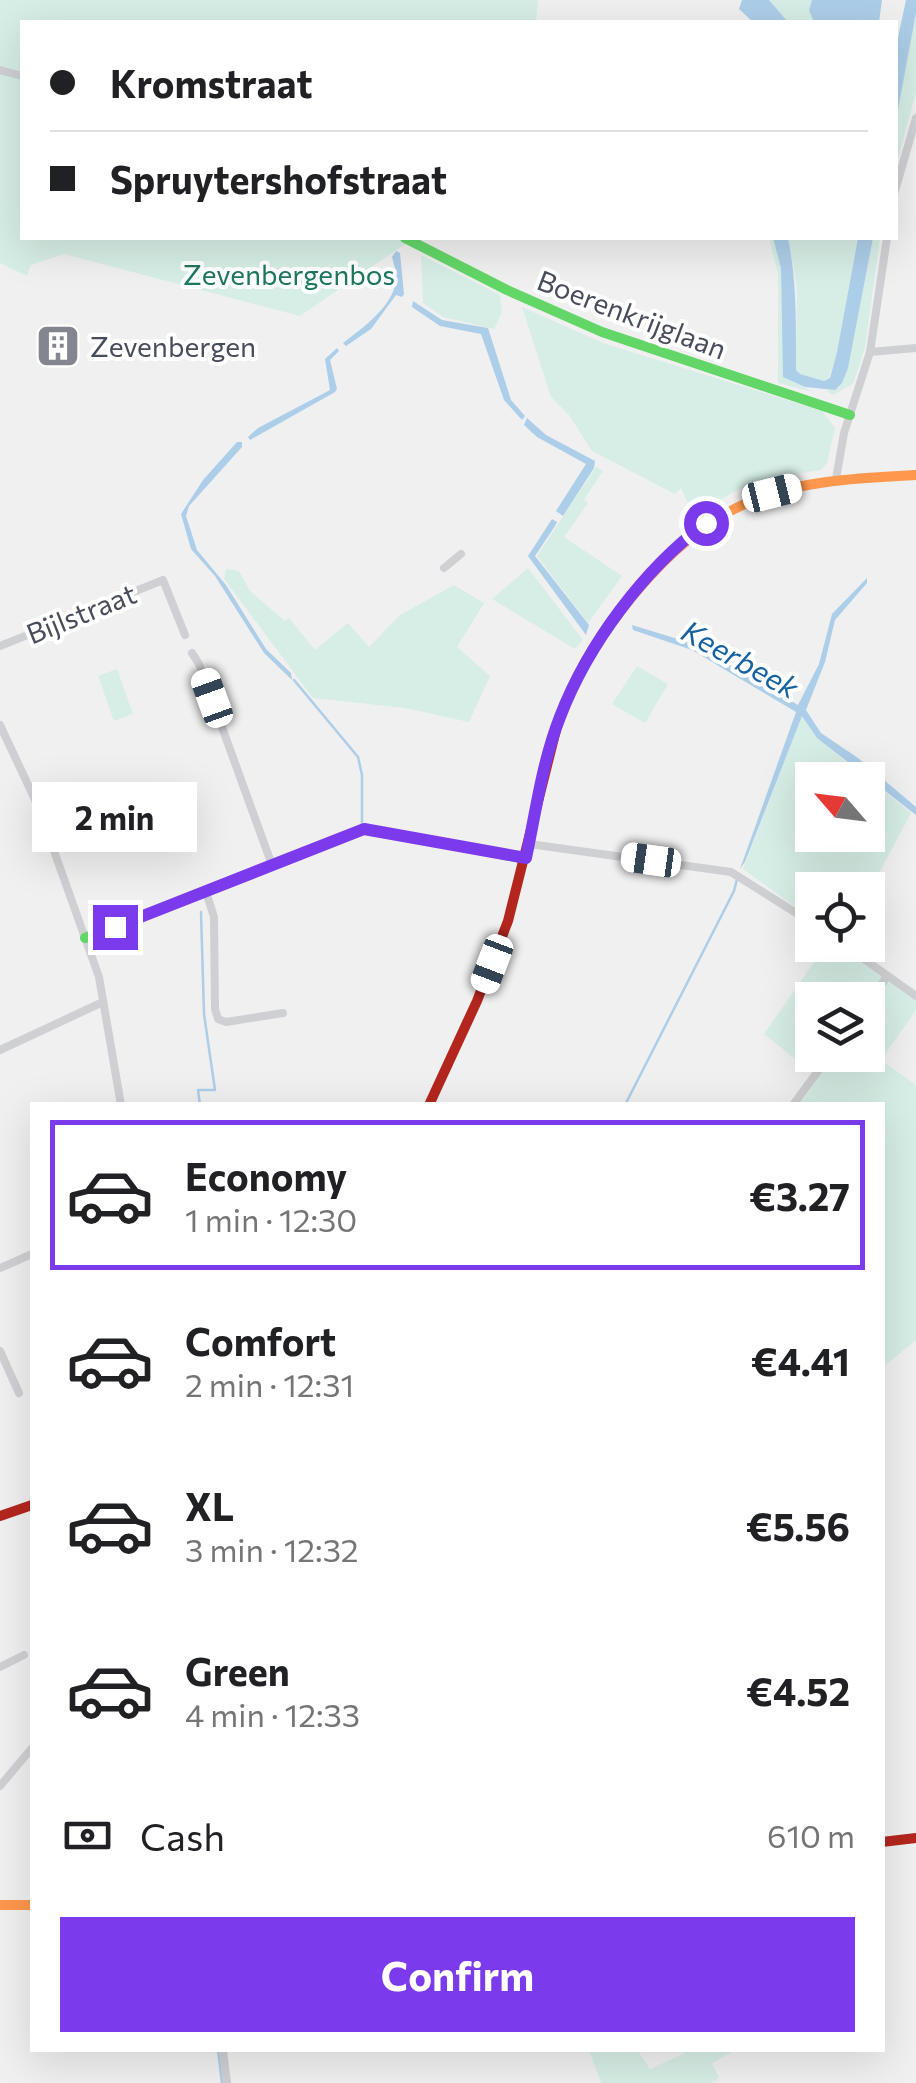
<!DOCTYPE html>
<html lang="en">
<head>
<meta charset="utf-8">
<style>
	body { margin:0; font-family:Commissioner,sans-serif; background:#f2f2f2; color:#202124; height:100vh; display:flex; flex-direction:column; font-size:38px; white-space:nowrap }
	* { box-sizing:border-box; margin:0 }
	p { font-size:32px; color:#757577 }
	.icon { flex:none; width:55px; height:55px; fill:none; stroke:currentColor; stroke-width:2; stroke-linecap:round; stroke-linejoin:round }
	.map { position:relative; flex:1; overflow:hidden }
	.details { position:absolute; left:30px; top:1102px; width:855px; height:950px; display:flex; flex-direction:column; background:#fff; border-radius:0px; box-shadow:0 10px 40px #0002 }
	.details>* { flex:none }
	.top-card { position:absolute; left:20px; top:20px; width:878px; height:220px; border-radius:0px; box-shadow:0 10px 40px #0002; display:grid; align-content:center; height:220px; padding:0 30px; background:#fff }
	.needle { width:65px; rotate:298deg }
	.buttons { position:absolute; left:795px; top:762px; display:grid; gap:20px }
	.buttons a { display:grid; place-items:center; width:90px; height:90px; border-radius:0px; background:#fff; box-shadow:0 10px 40px #0002; font-size:50px }
	.end { position:absolute; width:45px; height:45px; margin:-22px; border:12px solid #7c3aed; background:#fff; box-shadow:0 0 0 5px #fff }
	.from { border-radius:50% }
	.bubble { position:absolute; height:70px; border-radius:0px; background:#fff; box-shadow:0 10px 40px #0002; font-size:32px; font-weight:700; line-height:70px; text-align:center }
	.car { position:absolute; width:30px; height:60px; margin:-30px -15px; border-radius:12px; box-shadow:0 0 8px 2px #0007; background:linear-gradient(#fff 24%,#345 0 40%,#fff 0 76%,#345 0 86%,#fff 0) }
	.top-card b { display:flex; align-items:center; gap:35px; height:95px; font-size:38px }
	.top-card b+b { border-top:2px solid #e0e0e0 }
	.top-card i { width:25px; height:25px; background:#202124 }
	ul { padding:18px 0 0; list-style:none }
	li { display:flex; align-items:center; gap:30px; height:150px; margin:0 20px 15px; padding:0 10px; border:5px solid transparent; border-radius:0px }
	li div { flex:1 }
	li b { display:block; font-size:38px }
	li em { font-style:normal; font-weight:700 }
	li.current { border-color:#7c3aed }
	li>.icon { width:90px; height:90px; stroke-width:1.5 }
	.pay { display:flex; align-items:center; gap:25px; height:110px; padding:0 30px; font-size:38px }
	.pay p { margin-inline-start:auto }
	.action { display:flex; gap:20px; margin-top:auto; padding:20px 30px }
	.action a { flex:1; height:115px; border-radius:0px; background:#7c3aed; color:#fff; font-size:40px; font-weight:700; line-height:115px; text-align:center }
	.map>svg:first-child { display:block }
	.green { fill:#d6eee5; fill-rule:evenodd }
	.water { fill:#adcee9 }
	.lines { fill:none; stroke-linecap:round; stroke-linejoin:round }
	.stream { stroke:#adcee9; stroke-width:2.5 }
	.street { stroke:#ced0d3; stroke-width:8 }
	.fast { stroke:#63d668; stroke-width:10 }
	.slow { stroke:#ff974d; stroke-width:10 }
	.jam { stroke:#b3261e; stroke-width:10 }
	.route { stroke:#7c3aed; stroke-width:12 }
	.labels { text-anchor:middle; dominant-baseline:central; stroke-width:8; stroke-linejoin:round; paint-order:stroke }
	.park-label { font-size:28px; fill:#1d7861; stroke:#fff }
	.street-label { font-size:28px; fill:#484d5b; stroke:#fff }
	.poi-label { font-size:28px; fill:#484d5b; stroke:#fff; text-anchor:start }
	.water-label { font-size:30px; font-style:italic; fill:#1662a0; stroke:#fff }
</style>
</head>
<body>
<div class="map">
<svg width="916" height="2083" viewBox="0 0 916 2083">
	<rect width="100%" height="100%" fill="#f0f0f0"/>
	<g class="green">
		<path d="M 0,0 L 538,0 L 536,22 L 22,22 L 22,238 L 409,238 L 405,244 L 300,316 L 64,254 L 31,265 L 27,276 L 0,263 Z"/>
		<path d="M 769,0 L 812,0 L 809,10 L 814,22 L 788,22 Z"/>
		<path d="M 916,13 L 916,93 L 895,169 L 895,126 Z"/>
		<path d="M 769,238 L 773,238 L 781,267 L 784,377 L 813,392 L 778,383 L 778,273 Z"/>
		<path d="M 788,238 L 858,238 L 837,352 L 829,378 L 824,381 L 800,374 L 796,370 L 797,288 Z"/>
		<path d="M 873,238 L 880,238 L 865,348 L 853,384 L 833,395 L 826,391 L 839,387 L 848,367 Z"/>
		<path d="M 421,255 L 500,295 L 502,312 L 494,329 L 443,317 L 423,303 Z"/>
		<path d="M 522,307 L 603,343 L 822,411 L 835,428 L 827,463 L 821,470 L 766,479 L 737,490 L 694,515 L 681,488 L 675,494 L 592,451 L 569,415 L 551,397 Z"/>
		<path d="M 596,467 L 603,471 L 584,499 L 588,503 L 564,537 L 622,576 L 588,623 L 537,556 Z"/>
		<path d="M 528,568 L 583,640 L 575,649 L 492,599 Z"/>
		<path d="M 226,569 L 239,571 L 250,591 L 285,621 L 289,618 L 315,650 L 348,623 L 369,647 L 400,615 L 454,585 L 484,603 L 457,647 L 490,676 L 469,722 L 405,708 L 313,698 L 224,579 Z"/>
		<path d="M 637,666 L 668,684 L 645,723 L 612,704 Z"/>
		<path d="M 117,669 L 133,714 L 114,721 L 98,676 Z"/>
		<path d="M 802,715 L 817,738 L 911,813 L 869,892 L 855,881 L 849,890 L 812,890 L 812,919 L 743,869 ZM 812,780 L 868,780 L 868,835 L 812,835 Z"/>
		<path d="M 826,945 L 836,945 L 916,1001 L 916,1010 L 881,1060 L 916,1085 L 916,1340 L 883,1367 L 882,1105 L 799,1105 L 819,1078 L 764,1034 ZM 812,1000 L 868,1000 L 868,1055 L 812,1055 Z"/>
		<path d="M 589,2050 L 637,2050 L 650,2069 L 692,2050 L 736,2050 L 712,2063 L 719,2078 L 711,2083 L 601,2083 Z"/>
	</g>
	<g class="water">
		<path d="M 742,0 L 769,0 L 788,22 L 753,22 L 739,9 Z"/>
		<path d="M 812,0 L 882,0 L 879,22 L 814,22 L 809,10 Z"/>
		<path d="M 906,0 L 916,0 L 916,13 L 895,126 L 895,52 Z"/>
		<path d="M 773,238 L 788,238 C 797,283 796,324 796,370 L 800,374 L 824,381 L 830,378 L 837,352 L 858,238 L 873,238 L 848,368 L 842,383 L 835,390 L 805,387 L 783,377 L 781,268 Z"/>
		<path d="M 396,251 L 400,253 L 404,294 L 402,297 L 396,295 L 371,329 L 346,346 L 343,343 C 362,328 392,308 396,281 C 397,273 394,265 392,257 Z"/>
		<path d="M 413,301 L 442,320 L 488,328 L 511,400 L 525,416 L 522,420 L 504,400 L 481,334 L 440,326 L 412,307 Z"/>
		<path d="M 337,348 L 339,351 L 330,360 L 337,389 L 335,392 L 250,440 L 248,437 L 258,428 L 330,390 L 325,359 Z"/>
		<path d="M 527,418 L 546,435 L 595,461 L 594,468 L 563,516 L 556,511 L 586,464 L 537,437 L 524,425 Z"/>
		<path d="M 237,442 L 242,442 L 242,447 L 189,506 L 186,516 L 197,550 L 226,585 L 266,649 L 291,673 L 292,680 L 264,653 L 215,576 L 191,549 L 181,514 L 203,480 Z"/>
		<path d="M 552,519 L 557,522 L 555,526 L 535,556 L 589,625 L 586,635 L 528,556 Z"/>
		<path d="M 867,578 L 867,583 L 835,620 L 825,662 L 806,710 L 821,733 L 858,758 L 916,807 L 916,815 L 817,738 L 802,716 L 745,862 L 740,869 L 796,712 L 692,650 L 633,630 L 632,625 L 694,644 L 798,705 L 819,664 L 832,614 Z"/>
	</g>
	<g class="lines">
		<g class="stream">
			<path d="M 294,680 L 358,757 L 362,775 L 362,824"/>
			<path d="M 200,1105 L 198,1090 L 215,1090 L 204,1014 L 201,912"/>
			<path d="M 625,1105 L 734,891 L 737,879"/>
			<path d="M 218,2050 L 222,2083"/>
		</g>
		<g class="street">
			<path d="M 0,70 L 22,76"/>
			<path d="M 895,191 L 916,118"/>
			<path d="M 870,352 L 916,348"/>
			<path d="M 836,479 L 844,433 L 870,352 L 887,238"/>
			<path d="M 444,568 L 461,554"/>
			<path d="M 0,646 L 163,580 L 185,635"/>
			<path d="M 192,653 L 199,664 L 272,865"/>
			<path d="M 0,725 L 38,806 L 99,977 L 121,1105"/>
			<path d="M 529,844 L 731,872 L 812,923"/>
			<path d="M 206,892 L 214,917 L 215,1009 L 218,1019 L 226,1022 L 283,1013"/>
			<path d="M 844,945 L 916,996"/>
			<path d="M 868,1005 L 887,976"/>
			<path d="M 0,1050 L 103,1002"/>
			<path d="M 793,1105 L 830,1055"/>
			<path d="M 0,1268 L 32,1254"/>
			<path d="M 0,1351 L 19,1393"/>
			<path d="M 0,1667 L 24,1655"/>
			<path d="M 0,1786 L 32,1748"/>
			<path d="M 223,2050 L 227,2083"/>
		</g>
		<g class="fast">
			<path d="M 405,238 L 507,290 L 602,332 L 850,415"/>
			<path d="M 85,938 L 365,829 L 526,859"/>
		</g>
		<g class="slow">
			<path d="M 559,718 C 591,637 668,536 749,502 C 801,480 860,478 916,475"/>
			<path d="M 0,1905 L 32,1905"/>
		</g>
		<g class="jam">
			<path d="M 429,1105 L 477,1001 L 508,921 L 559,718"/>
			<path d="M 0,1516 L 32,1505"/>
			<path d="M 882,1842 L 916,1838"/>
		</g>
	</g>
	<g class="lines">
		<path class="route" d="M 115,927 L 364,829 L 526,858 C 536,811 542,763 560,717 C 588,644 644,569 706,523"/>
	</g>
	<defs>
		<symbol id="building-square" viewBox="-11 -11 22 22"><rect x="-9" y="-9" width="18" height="18" rx="4" fill="#83868f" stroke="#fff"/><path d="M-4-6H4V6H1V3H-1V6H-4ZM-2.5-4.3h1.7v1.8h-1.7ZM.8-4.3h1.7v1.8H.8ZM-2.5-1h1.7V.8h-1.7ZM.8-1h1.7V.8H.8Z" fill="#fff"/></symbol>
	</defs>
	<g fill-rule="evenodd">
		<use href="#building-square" x="33" y="321" width="50" height="50"/>
	</g>
	<g class="labels">
		<g class="park-label">
			<text x="289" y="274">Zevenbergenbos</text>
		</g>
		<g class="street-label">
			<text transform="translate(632 314) rotate(21)">Boerenkrijglaan</text>
			<text transform="translate(81 613) rotate(-22)">Bijlstraat</text>
		</g>
		<g class="poi-label">
			<text x="90" y="346">Zevenbergen</text>
		</g>
		<g class="water-label">
			<text transform="translate(741 658) rotate(29)">Keerbeek</text>
		</g>
	</g>
</svg>
<div class="buttons">
<a><svg class="needle" viewBox="-14 -14 28 28"><path d="M0-13l5 13h-10z" fill="#e53935"/><path d="M0 13l5-13h-10z" fill="#757577"/></svg></a>
<a><svg class="icon" aria-label="locate" viewBox="0 0 24 24"><circle cx="12" cy="12" r="6"/><path d="M12 2v4M12 18v4M2 12h4M18 12h4"/></svg></a>
<a><svg class="icon" aria-label="layers" viewBox="0 0 24 24"><path d="M12 4l9 5-9 5-9-5zM3 14l9 5 9-5"/></svg></a>
</div>
<i class="end from" style="left:706px;top:523px"></i>
<i class="end" style="left:115px;top:927px"></i>
<div class="bubble" style="left:32px;top:782px;width:165px">2 min</div>
<i class="car" style="left:772px;top:493px;rotate:76deg"></i>
<i class="car" style="left:212px;top:698px;rotate:340deg"></i>
<i class="car" style="left:651px;top:860px;rotate:278deg"></i>
<i class="car" style="left:492px;top:964px;rotate:201deg"></i>
<div class="top-card">
<b><i class="from"></i>Kromstraat</b>
<b><i></i>Spruytershofstraat</b>
</div>
<section class="details">
<ul>
<li class="current"><svg class="icon" aria-label="car" viewBox="0 0 24 24"><path d="M5 17H2v-5l4-1 3-4h7l3 4 3 1v5h-3M9 17h6M6 11h13"/><circle cx="7" cy="17" r="2"/><circle cx="17" cy="17" r="2"/></svg><div><b>Economy</b><p>1 min · 12:30</p></div><em>€3.27</em></li>
<li><svg class="icon" aria-label="car" viewBox="0 0 24 24"><path d="M5 17H2v-5l4-1 3-4h7l3 4 3 1v5h-3M9 17h6M6 11h13"/><circle cx="7" cy="17" r="2"/><circle cx="17" cy="17" r="2"/></svg><div><b>Comfort</b><p>2 min · 12:31</p></div><em>€4.41</em></li>
<li><svg class="icon" aria-label="car" viewBox="0 0 24 24"><path d="M5 17H2v-5l4-1 3-4h7l3 4 3 1v5h-3M9 17h6M6 11h13"/><circle cx="7" cy="17" r="2"/><circle cx="17" cy="17" r="2"/></svg><div><b>XL</b><p>3 min · 12:32</p></div><em>€5.56</em></li>
<li><svg class="icon" aria-label="car" viewBox="0 0 24 24"><path d="M5 17H2v-5l4-1 3-4h7l3 4 3 1v5h-3M9 17h6M6 11h13"/><circle cx="7" cy="17" r="2"/><circle cx="17" cy="17" r="2"/></svg><div><b>Green</b><p>4 min · 12:33</p></div><em>€4.52</em></li>
</ul>
<div class="pay"><svg class="icon" aria-label="cash" viewBox="0 0 24 24"><path d="M3 7h18v10H3z"/><circle cx="12" cy="12" r="2"/></svg>Cash<p>610 m</p></div>
<div class="action"><a>Confirm</a></div>
</section>
</div>
</body>
</html>
